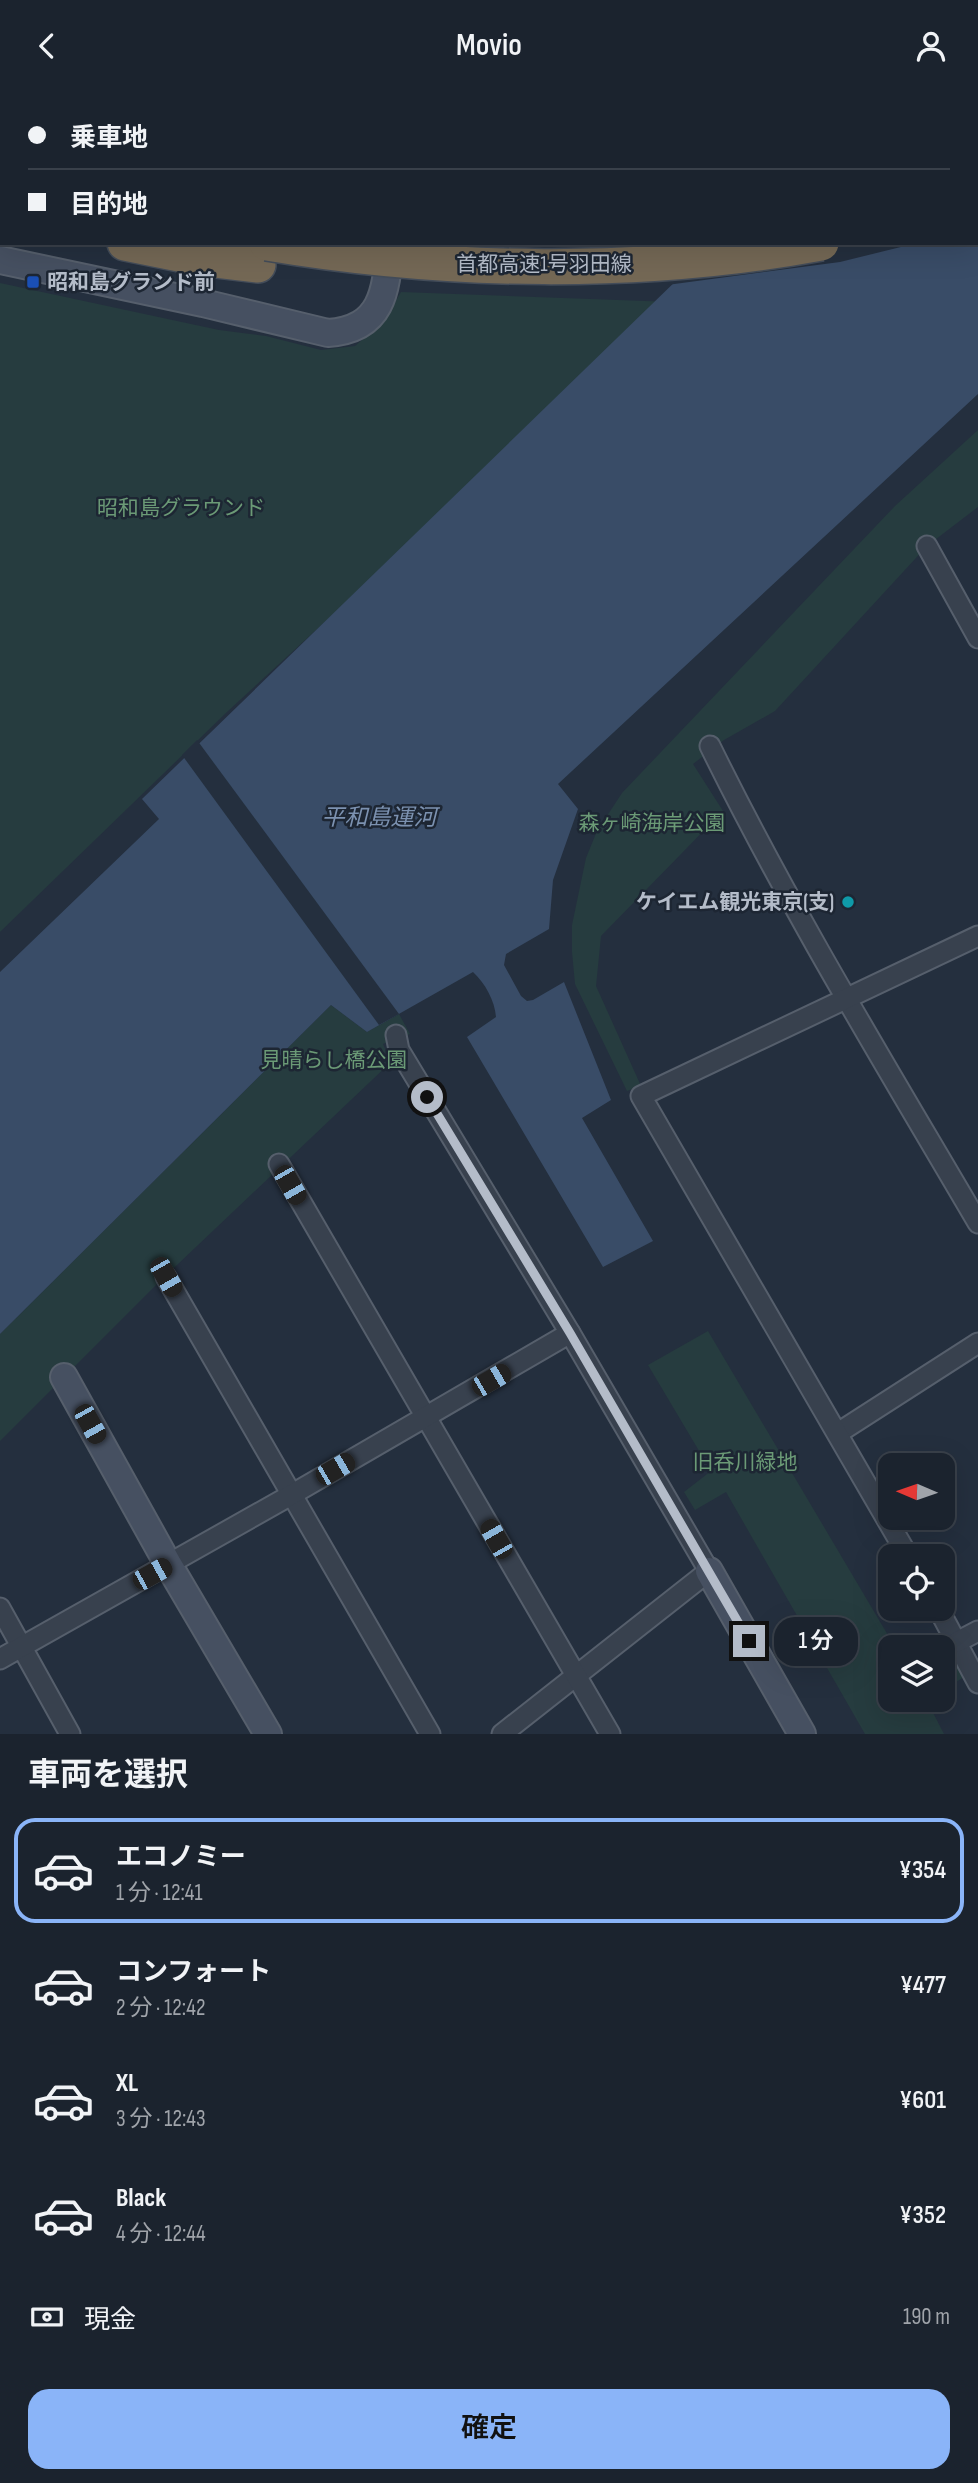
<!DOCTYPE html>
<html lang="ja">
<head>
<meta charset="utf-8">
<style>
	body { margin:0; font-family:"Sofia Sans Condensed","Noto Sans JP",sans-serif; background:#282f3a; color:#f1f3f6; height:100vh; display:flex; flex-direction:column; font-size:26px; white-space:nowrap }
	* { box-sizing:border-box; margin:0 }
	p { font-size:23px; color:#a0a4aa }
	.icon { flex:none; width:38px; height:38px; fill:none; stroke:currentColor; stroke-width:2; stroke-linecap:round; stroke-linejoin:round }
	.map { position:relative; height:1643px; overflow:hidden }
	.sheet { display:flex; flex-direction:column; background:#1b232e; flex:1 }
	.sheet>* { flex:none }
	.top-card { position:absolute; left:0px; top:0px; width:978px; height:154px; box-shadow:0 7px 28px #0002,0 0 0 2px #39404a; display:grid; align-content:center; height:154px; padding:0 28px; background:#1b232e }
	.needle { width:46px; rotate:272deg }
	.buttons { position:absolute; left:878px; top:1362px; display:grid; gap:14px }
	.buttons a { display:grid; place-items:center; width:77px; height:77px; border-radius:14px; background:#1b232e; box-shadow:0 7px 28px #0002,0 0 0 2px #39404a; font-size:35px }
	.end { position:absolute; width:32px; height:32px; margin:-16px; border:9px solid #b4bcc9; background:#111; box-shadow:0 0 0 4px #111 }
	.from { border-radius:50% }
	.bubble { position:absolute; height:49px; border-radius:21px; background:#1b232e; box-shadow:0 7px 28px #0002,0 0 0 2px #39404a; font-size:23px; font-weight:600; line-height:49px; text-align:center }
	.car { position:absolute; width:21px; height:42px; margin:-21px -10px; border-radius:9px; box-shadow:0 0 5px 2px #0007; background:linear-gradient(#222 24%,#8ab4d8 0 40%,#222 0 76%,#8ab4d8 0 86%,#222 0) }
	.top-card b { display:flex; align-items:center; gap:24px; height:66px; font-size:26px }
	.top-card b+b { border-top:2px solid #39404a }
	.top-card i { width:18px; height:18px; background:#f1f3f6 }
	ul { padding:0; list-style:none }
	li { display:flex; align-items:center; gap:21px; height:105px; margin:0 14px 10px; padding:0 14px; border:4px solid transparent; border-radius:21px }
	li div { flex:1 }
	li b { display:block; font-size:26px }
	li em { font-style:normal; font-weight:600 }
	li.current { border-color:#8ab4f8 }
	li>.icon { width:63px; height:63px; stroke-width:1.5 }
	h2 { padding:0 28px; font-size:32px; line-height:84px }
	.pay { display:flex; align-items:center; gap:18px; height:77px; padding:0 28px; font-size:26px }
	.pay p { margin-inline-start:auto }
	.primary-button { display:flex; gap:14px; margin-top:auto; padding:14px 28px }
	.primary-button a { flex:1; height:80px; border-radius:21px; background:#8ab4f8; color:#111; font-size:28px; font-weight:600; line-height:80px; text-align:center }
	header { display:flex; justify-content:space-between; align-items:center; height:91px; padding:0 28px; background:#1b232e; font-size:32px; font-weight:600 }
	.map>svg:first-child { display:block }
	.green { fill:#263c3f }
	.water { fill:#394c67 }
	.pier { fill:#242f3e }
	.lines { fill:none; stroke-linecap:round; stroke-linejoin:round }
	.street-casing { stroke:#565f6c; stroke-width:23 }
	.secondary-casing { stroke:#565f6c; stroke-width:30 }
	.highway-casing { stroke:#434c59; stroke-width:38 }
	.street { stroke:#38414e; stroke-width:19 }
	.secondary { stroke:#465061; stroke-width:26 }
	.highway { stroke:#746855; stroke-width:35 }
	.highway-bridge-casing { stroke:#434c59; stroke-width:38; stroke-linecap:butt }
	.highway-bridge { stroke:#746855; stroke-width:35 }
	.route { stroke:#b4bcc9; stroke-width:9 }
	.transit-dot { fill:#1a4fb4; stroke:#1d2633; stroke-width:2.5 }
	.culture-dot { fill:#0f9aa8; stroke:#1d2633; stroke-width:2.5 }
	.labels { text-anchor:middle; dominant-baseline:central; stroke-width:5; stroke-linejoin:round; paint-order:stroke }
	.street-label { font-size:21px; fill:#b4bcc9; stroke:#1d2633 }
	.poi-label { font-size:21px; font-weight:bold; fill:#b4bcc9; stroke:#1d2633; text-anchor:start }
	.park-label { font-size:21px; fill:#6b9a76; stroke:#1d2633 }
	.water-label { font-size:23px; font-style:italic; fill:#7c92b1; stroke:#1d2633 }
</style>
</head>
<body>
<header><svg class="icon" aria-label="back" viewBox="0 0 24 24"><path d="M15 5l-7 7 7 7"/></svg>Movio<svg class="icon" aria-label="person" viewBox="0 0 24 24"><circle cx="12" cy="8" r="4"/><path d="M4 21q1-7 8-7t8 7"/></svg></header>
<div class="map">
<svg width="978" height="1643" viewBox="0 0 978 1643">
	<rect width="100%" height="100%" fill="#242f3e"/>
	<g class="green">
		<path d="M 0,192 L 219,239 L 266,245 L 321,259 L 355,255 L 384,230 L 401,201 L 673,211 L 228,620 L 0,841 Z"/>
		<path d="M 978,339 L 978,416 L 927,455 L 775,620 L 724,649 L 693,673 L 723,720 L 601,845 L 596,895 L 641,995 L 627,1000 L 575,893 L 572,861 L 572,834 L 586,767 L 597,740 L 622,702 L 895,415 Z"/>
		<path d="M 331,914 L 367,941 L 399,923 L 410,943 L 383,953 L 391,971 L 158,1192 L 0,1350 L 0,1243 Z"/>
		<path d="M 708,1240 L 895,1556 L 891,1556 L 891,1608 L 932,1608 L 928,1612 L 944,1643 L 865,1643 L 726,1401 L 695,1419 L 684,1401 L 711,1380 L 648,1274 Z"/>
		<path d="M 954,1564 L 965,1585 L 943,1600 L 943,1571 Z"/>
	</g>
	<path class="water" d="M 872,0 L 978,0 L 978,303 L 558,693 L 578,718 L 553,789 L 549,838 L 506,863 L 504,874 L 521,905 L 527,910 L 533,909 L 564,891 L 611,1009 L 582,1027 L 653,1150 L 603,1176 L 467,946 L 496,926 C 495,910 485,892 473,881 L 367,941 L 331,914 L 0,1243 L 0,881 L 159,728 L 142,708 L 715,152 L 976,152 L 976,2 L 870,2 Z"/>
	<g class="pier">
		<path d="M 710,152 L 917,152 L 840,171 L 667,194 Z"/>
		<path d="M 197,649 L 399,923 L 379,934 L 182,664 Z"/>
	</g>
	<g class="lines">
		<defs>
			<g id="street">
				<path d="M 927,455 L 978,547"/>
				<path d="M 710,655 C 790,818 886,975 978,1132"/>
				<path d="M 396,944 L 399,959 L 570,1242 L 709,1480 L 502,1643"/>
				<path d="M 279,1073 L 610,1643"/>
				<path d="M 166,1186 L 430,1643"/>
				<path d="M 838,1342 L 978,1252"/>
				<path d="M 908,1465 L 641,1005 L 978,845"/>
				<path d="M 0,1517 L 70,1643"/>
				<path d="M 938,1517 L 978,1592"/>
				<path d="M 957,1551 L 978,1540"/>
				<path d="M 0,1568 L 291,1404 L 570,1242"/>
			</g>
			<g id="secondary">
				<path d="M 79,0 L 86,2"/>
				<path d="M 0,169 L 203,212 L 328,242 C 385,238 386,197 390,152"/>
				<path d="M 64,1286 L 168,1473 L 268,1643"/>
				<path d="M 709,1480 L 802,1643"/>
			</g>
			<g id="highway">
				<path d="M 0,47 L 2,47"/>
				<path d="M 976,84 L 978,83"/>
				<path d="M 0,98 L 2,98"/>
				<path d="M 976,116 L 978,115"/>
				<path d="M 0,125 L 2,126"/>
				<path d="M 125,152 L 199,167 L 258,174"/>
			</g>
		</defs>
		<use href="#street" class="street-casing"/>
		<use href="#secondary" class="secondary-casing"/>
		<use href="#highway" class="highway-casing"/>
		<use href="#street" class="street"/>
		<use href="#secondary" class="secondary"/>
		<use href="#highway" class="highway"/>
		<defs>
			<path id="highway-bridge" d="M 267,152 C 446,182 642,185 821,152"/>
		</defs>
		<use href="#highway-bridge" class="highway-bridge-casing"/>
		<use href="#highway-bridge" class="highway-bridge"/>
	</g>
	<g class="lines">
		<path class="route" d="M 427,1006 L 570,1242 L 749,1550"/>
	</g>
	<rect class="transit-dot" x="26" y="184" width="14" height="14" rx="3.5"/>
	<circle class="culture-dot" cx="848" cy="811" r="7"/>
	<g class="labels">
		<g class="street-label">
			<text x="544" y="173">首都高速1号羽田線</text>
		</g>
		<g class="poi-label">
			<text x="47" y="191">昭和島グランド前</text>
			<text x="834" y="811" text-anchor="end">ケイエム観光東京(支)</text>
		</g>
		<g class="park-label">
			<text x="181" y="417">昭和島グラウンド</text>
			<text x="652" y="732">森ヶ崎海岸公園</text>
			<text x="334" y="969">見晴らし橋公園</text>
			<text x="745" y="1371">旧呑川緑地</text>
		</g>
		<g class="water-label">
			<text x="379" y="727">平和島運河</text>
		</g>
	</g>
</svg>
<div class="buttons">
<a><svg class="needle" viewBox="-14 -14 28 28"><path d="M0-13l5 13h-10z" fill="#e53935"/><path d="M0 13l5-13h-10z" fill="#a0a4aa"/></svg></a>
<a><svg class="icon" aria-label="locate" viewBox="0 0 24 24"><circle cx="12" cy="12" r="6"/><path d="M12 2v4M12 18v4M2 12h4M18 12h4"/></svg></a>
<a><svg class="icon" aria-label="layers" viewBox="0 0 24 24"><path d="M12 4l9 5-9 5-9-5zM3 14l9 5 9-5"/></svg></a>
</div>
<i class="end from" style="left:427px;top:1006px"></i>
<i class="end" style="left:749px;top:1550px"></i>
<div class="bubble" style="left:774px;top:1526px;width:84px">1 分</div>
<i class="car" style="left:290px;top:1094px;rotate:150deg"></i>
<i class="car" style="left:166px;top:1186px;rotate:150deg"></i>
<i class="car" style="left:491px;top:1289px;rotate:60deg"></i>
<i class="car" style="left:90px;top:1333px;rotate:151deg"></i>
<i class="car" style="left:335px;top:1378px;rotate:60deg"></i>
<i class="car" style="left:496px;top:1448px;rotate:330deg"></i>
<i class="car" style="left:152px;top:1483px;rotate:61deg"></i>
<div class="top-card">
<b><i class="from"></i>乗車地</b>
<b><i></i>目的地</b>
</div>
</div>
<section class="sheet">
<h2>車両を選択</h2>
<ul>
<li class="current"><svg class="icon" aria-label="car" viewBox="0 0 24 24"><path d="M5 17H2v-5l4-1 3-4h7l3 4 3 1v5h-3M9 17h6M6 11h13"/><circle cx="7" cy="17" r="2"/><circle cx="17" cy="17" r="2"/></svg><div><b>エコノミー</b><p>1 分 · 12:41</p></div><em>¥354</em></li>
<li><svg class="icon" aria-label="car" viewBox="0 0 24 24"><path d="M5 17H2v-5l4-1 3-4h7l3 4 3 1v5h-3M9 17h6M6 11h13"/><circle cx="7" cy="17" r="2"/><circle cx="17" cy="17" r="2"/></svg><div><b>コンフォート</b><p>2 分 · 12:42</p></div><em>¥477</em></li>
<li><svg class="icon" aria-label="car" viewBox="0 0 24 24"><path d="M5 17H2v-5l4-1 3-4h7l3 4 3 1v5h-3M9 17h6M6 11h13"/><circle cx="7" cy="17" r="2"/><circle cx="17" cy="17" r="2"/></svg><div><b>XL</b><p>3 分 · 12:43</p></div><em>¥601</em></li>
<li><svg class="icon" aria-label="car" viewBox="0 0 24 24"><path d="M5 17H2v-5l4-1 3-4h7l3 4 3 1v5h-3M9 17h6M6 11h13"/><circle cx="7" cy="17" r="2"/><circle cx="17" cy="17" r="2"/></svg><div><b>Black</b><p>4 分 · 12:44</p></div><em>¥352</em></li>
</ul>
<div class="pay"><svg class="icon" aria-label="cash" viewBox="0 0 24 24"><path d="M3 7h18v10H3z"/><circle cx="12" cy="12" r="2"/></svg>現金<p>190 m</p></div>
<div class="primary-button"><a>確定</a></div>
</section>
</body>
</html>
